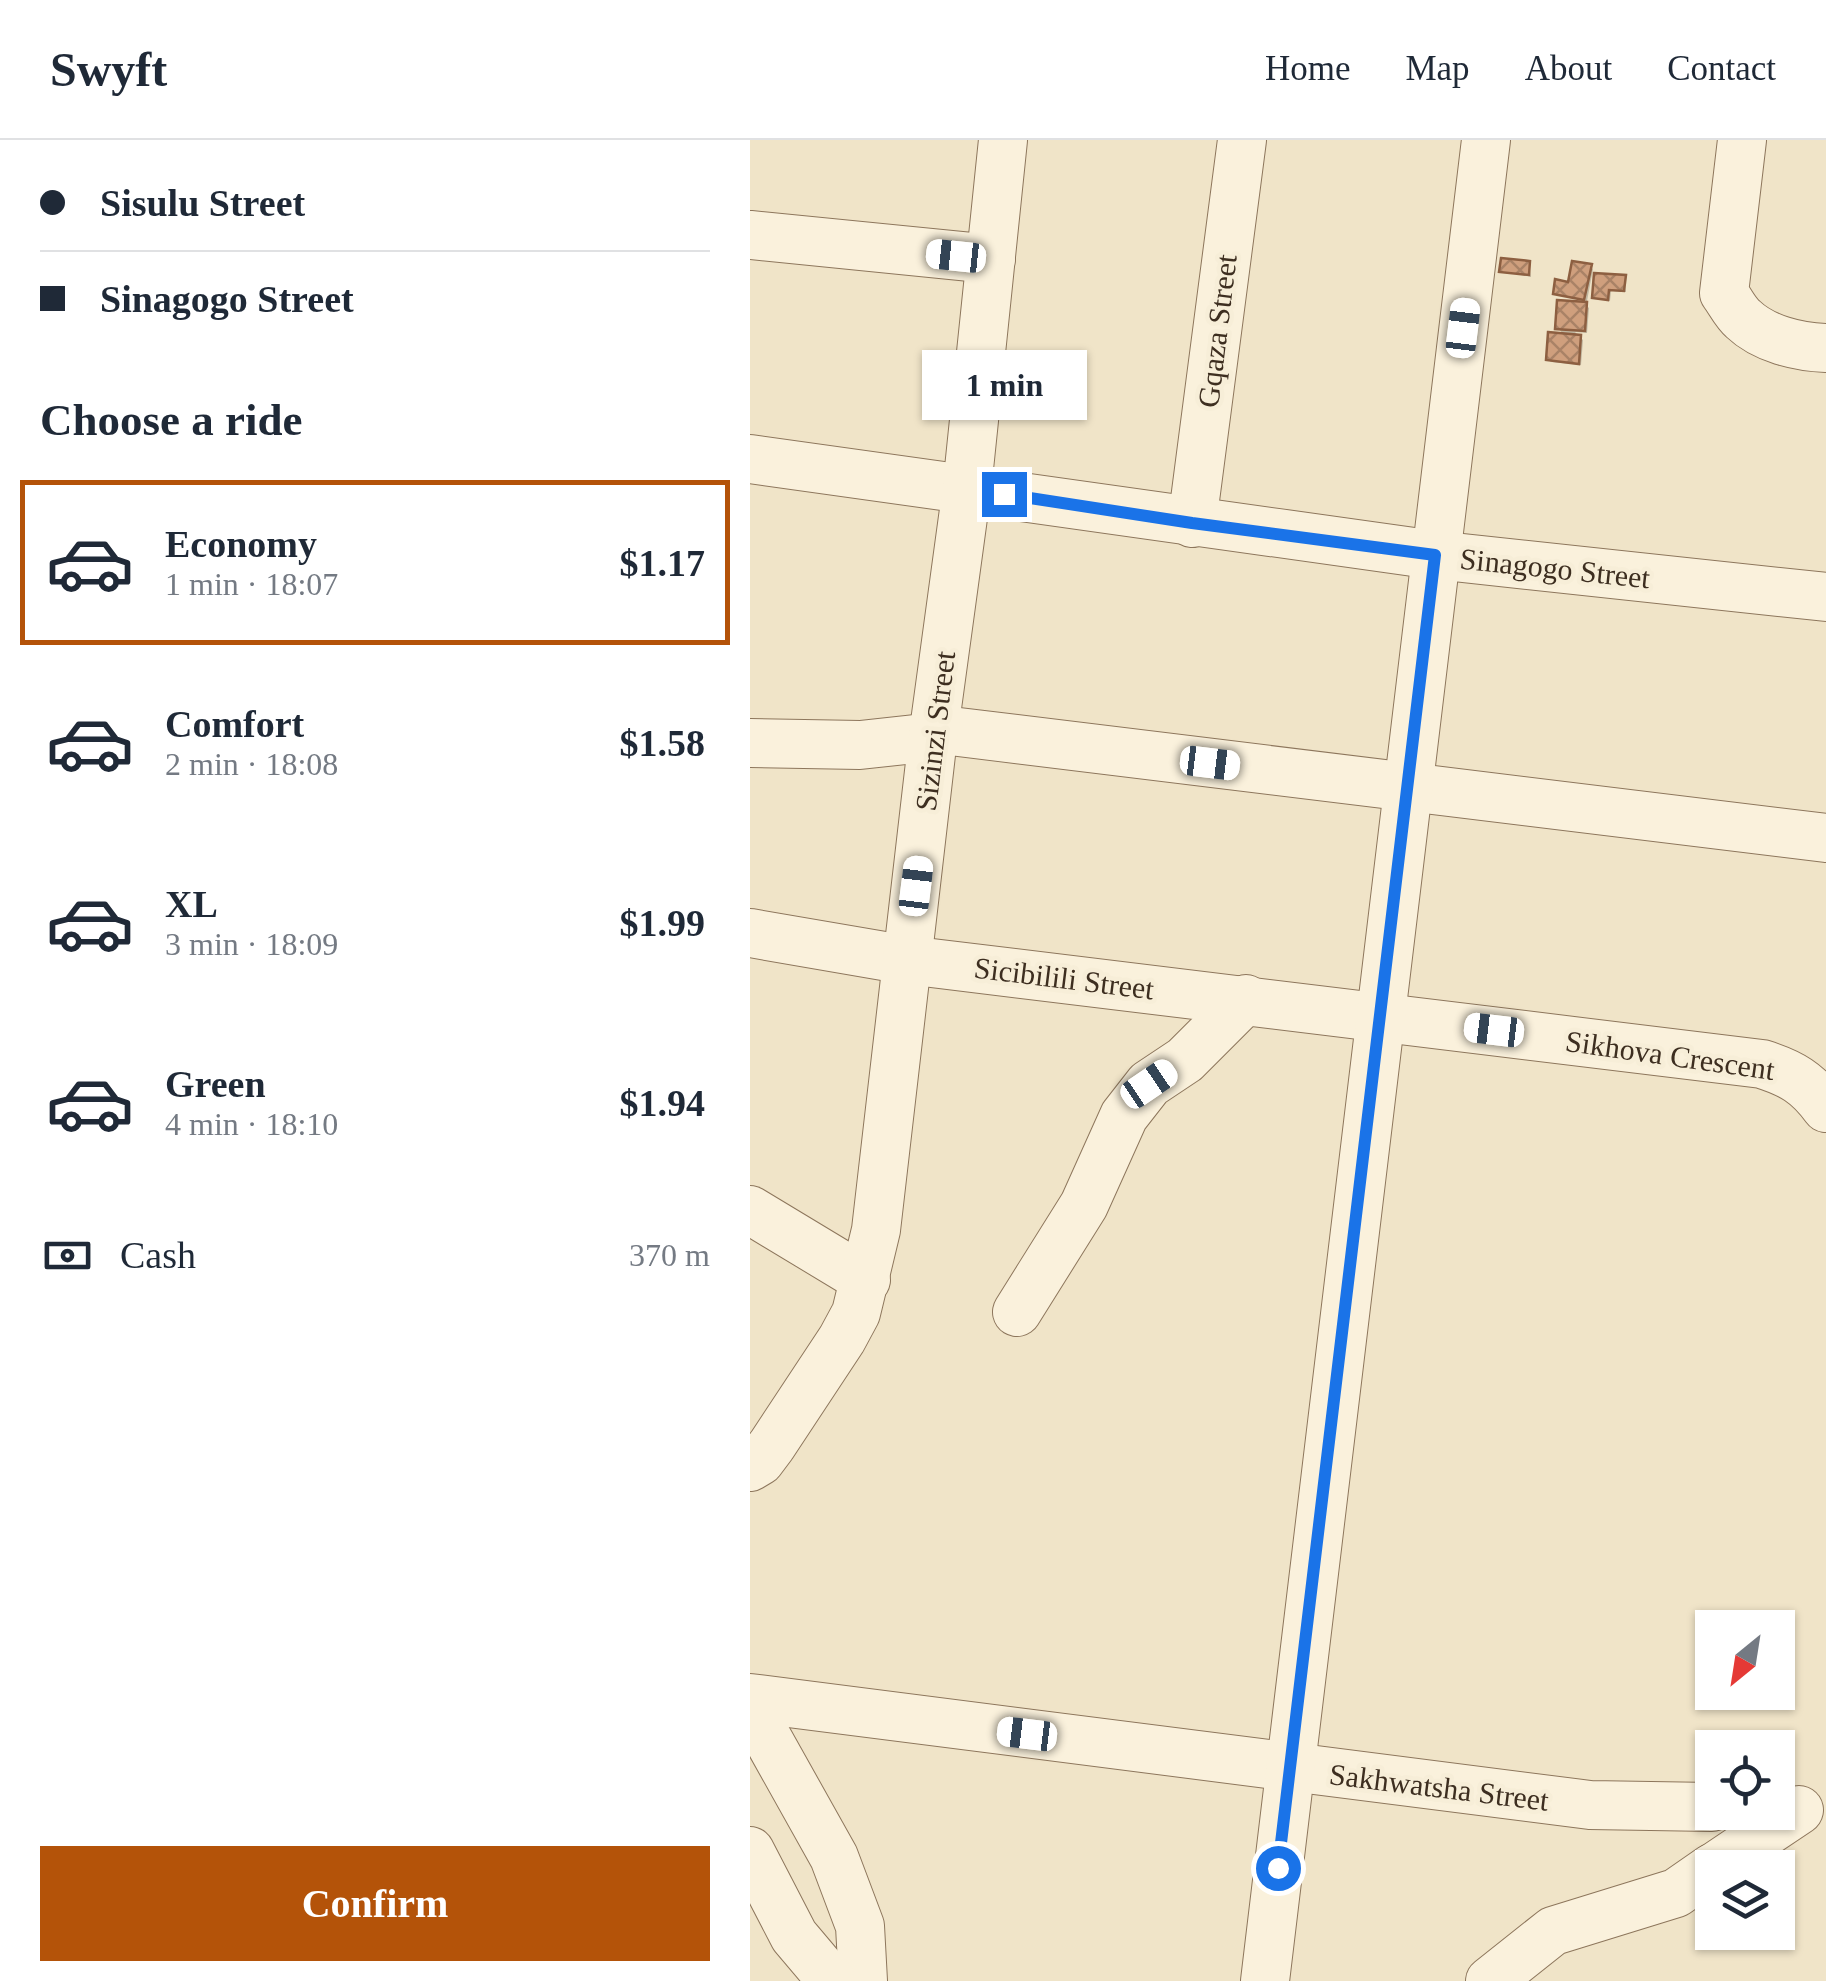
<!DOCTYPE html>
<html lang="en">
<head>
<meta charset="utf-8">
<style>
	body { margin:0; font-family:Georgia,serif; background:#f2f2f3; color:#1f2937; height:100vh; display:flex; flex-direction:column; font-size:38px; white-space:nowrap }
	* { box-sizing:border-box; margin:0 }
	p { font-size:32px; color:#747a83 }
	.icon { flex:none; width:55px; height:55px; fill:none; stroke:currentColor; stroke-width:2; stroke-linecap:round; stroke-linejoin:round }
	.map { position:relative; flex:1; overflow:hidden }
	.sheet { display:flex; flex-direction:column; background:#fff; width:750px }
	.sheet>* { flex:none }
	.top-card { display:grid; align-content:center; height:220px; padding:0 40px; background:#fff }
	.needle { width:65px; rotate:210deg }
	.buttons { position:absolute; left:945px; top:1470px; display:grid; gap:20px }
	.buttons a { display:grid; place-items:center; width:100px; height:100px; border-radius:0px; background:#fff; box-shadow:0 2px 8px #0004; font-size:50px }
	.end { position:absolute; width:45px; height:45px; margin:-22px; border:12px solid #1a73e8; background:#fff; box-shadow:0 0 0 5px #fff }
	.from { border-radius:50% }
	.bubble { position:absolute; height:70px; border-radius:0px; background:#fff; box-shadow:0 2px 8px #0004; font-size:32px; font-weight:700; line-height:70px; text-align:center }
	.car { position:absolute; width:30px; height:60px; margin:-30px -15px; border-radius:12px; box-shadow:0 0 8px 2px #0007; background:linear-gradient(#fff 24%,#345 0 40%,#fff 0 76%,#345 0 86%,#fff 0) }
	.top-card b { display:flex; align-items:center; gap:35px; height:95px; font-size:38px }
	.top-card b+b { border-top:2px solid #e0e1e3 }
	.top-card i { width:25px; height:25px; background:#1f2937 }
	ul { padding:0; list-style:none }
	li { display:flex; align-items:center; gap:30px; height:165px; margin:0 20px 15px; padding:0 20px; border:5px solid transparent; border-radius:0px }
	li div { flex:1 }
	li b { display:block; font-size:38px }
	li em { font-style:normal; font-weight:700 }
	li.on { border-color:#b45309 }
	li>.icon { width:90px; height:90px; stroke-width:1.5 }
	h2 { padding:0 40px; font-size:45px; line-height:120px }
	.pay { display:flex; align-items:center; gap:25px; height:110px; padding:0 40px; font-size:38px }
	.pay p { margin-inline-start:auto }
	.button { display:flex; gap:20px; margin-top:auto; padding:20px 40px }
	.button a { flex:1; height:115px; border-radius:0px; background:#b45309; color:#fff; font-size:40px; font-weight:700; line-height:115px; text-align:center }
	header { display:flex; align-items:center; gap:60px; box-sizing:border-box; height:140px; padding:0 50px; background:#fff; border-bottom:2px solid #e0e1e3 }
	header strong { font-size:48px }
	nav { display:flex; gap:55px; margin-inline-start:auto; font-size:35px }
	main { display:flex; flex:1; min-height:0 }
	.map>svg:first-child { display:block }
	.shadow { fill:#0003 }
	.building { fill:url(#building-cross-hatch); stroke:#8d5f41; stroke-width:2.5 }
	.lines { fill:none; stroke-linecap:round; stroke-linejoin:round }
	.minor-casing { stroke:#8d765c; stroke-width:50 }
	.minor { stroke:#faf1dc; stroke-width:48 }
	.route { stroke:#1a73e8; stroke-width:12 }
	.labels { text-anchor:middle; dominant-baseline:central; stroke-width:9; stroke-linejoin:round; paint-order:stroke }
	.street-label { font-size:30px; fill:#3d2e20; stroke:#f7eed8 }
</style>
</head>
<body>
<header>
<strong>Swyft</strong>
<nav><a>Home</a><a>Map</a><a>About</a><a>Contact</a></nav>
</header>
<main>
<section class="sheet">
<div class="top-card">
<b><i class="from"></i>Sisulu Street</b>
<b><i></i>Sinagogo Street</b>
</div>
<h2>Choose a ride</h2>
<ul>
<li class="on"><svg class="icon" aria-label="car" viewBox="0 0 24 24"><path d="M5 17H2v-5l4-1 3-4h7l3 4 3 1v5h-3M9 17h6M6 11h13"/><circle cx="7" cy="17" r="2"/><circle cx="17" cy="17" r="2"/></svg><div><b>Economy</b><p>1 min · 18:07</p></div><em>$1.17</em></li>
<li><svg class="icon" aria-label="car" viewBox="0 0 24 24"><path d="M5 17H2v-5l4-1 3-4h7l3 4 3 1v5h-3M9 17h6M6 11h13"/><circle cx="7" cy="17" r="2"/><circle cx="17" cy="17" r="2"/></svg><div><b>Comfort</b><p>2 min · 18:08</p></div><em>$1.58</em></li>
<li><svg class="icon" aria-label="car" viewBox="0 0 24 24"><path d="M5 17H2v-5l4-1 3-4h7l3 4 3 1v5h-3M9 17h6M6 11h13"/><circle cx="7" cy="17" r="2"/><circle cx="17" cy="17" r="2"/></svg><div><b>XL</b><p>3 min · 18:09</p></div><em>$1.99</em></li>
<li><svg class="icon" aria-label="car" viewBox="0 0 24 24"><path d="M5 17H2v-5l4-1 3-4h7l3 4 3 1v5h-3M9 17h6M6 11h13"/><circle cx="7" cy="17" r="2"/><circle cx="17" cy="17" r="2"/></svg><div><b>Green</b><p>4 min · 18:10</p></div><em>$1.94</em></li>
</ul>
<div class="pay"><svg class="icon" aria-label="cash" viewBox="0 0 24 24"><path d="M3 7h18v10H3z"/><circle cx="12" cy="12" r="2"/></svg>Cash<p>370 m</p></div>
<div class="button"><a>Confirm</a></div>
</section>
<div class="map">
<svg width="1076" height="1841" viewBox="0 0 1076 1841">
	<defs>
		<pattern id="building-cross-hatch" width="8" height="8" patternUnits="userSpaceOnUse" patternTransform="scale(2.5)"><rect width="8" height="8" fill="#cf9f7d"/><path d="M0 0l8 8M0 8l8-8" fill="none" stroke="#a98266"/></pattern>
	</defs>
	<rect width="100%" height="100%" fill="#f0e4c8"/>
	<g class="shadow">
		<path d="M 779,124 L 781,137 L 752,131 Z"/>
		<path d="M 840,127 L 843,129 L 837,161 L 805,153 Z"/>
		<path d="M 874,138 L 876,152 L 861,151 L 860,161 L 844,158 Z"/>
		<path d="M 836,165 L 839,168 L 837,193 L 825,192 L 833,200 L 831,225 L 801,222 L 798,219 L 815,196 L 808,188 Z"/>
	</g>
	<g class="building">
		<path d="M 751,118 L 780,121 L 779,135 L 749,132 Z"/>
		<path d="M 822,121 L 842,124 L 834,160 L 803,154 L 805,139 L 818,142 Z"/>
		<path d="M 844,133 L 876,135 L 874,151 L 859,150 L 858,160 L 842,158 Z"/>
		<path d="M 807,160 L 837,162 L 835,191 L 805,189 Z"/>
		<path d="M 798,192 L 831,195 L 829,224 L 796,220 Z"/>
	</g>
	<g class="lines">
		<defs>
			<g id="minor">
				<path d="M 992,0 L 974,153 C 980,161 985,172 993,179 C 1014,199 1048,207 1076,208"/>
				<path d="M 0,95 L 241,119"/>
				<path d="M 0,319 L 685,415 L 1076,457"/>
				<path d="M 442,383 L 492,0"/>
				<path d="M 184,589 L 1076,698"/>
				<path d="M 0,603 L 110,605 L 183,597"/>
				<path d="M 0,793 L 157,820 L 1012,924 C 1041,933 1058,943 1076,968"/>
				<path d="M 0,1070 L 116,1140"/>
				<path d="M 267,1172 L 334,1065 L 374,976 L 399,944 L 435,920 L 496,859"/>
				<path d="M 0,1327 L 10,1321 L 22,1305 L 92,1199 L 106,1173 L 126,1090 L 183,597 L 217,348 L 253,0"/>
				<path d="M 0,1558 L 840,1665 L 962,1667"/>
				<path d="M 0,1567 L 84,1717 L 110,1786 L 113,1841"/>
				<path d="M 0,1711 L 44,1796 L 82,1841"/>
				<path d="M 963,1728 L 1049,1670"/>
				<path d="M 515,1841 L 736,0"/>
				<path d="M 740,1841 L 803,1791 L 926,1753 L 962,1728"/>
			</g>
		</defs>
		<use href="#minor" class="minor-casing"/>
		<use href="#minor" class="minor"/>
	</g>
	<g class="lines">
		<path class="route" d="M 254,354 L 442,383 L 685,415 L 528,1728"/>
	</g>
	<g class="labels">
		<g class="street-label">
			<text transform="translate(467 191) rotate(-83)">Gqaza Street</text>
			<text transform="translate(805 428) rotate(6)">Sinagogo Street</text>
			<text transform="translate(185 591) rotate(-83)">Sizinzi Street</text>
			<text transform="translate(314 838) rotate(7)">Sicibilili Street</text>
			<text transform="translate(920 915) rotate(8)">Sikhova Crescent</text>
			<text transform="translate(689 1647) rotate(7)">Sakhwatsha Street</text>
		</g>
	</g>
</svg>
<div class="buttons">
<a><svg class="needle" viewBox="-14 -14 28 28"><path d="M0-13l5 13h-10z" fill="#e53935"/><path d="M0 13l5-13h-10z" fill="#747a83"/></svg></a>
<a><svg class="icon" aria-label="locate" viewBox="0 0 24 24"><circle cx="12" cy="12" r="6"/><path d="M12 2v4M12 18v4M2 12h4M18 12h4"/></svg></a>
<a><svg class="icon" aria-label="layers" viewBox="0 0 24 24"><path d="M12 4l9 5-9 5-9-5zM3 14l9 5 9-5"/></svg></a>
</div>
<i class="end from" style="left:528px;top:1728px"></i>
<i class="end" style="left:254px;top:354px"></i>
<div class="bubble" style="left:172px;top:210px;width:165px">1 min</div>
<i class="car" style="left:206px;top:116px;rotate:276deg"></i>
<i class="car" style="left:713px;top:188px;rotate:7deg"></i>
<i class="car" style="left:460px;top:623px;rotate:97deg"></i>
<i class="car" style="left:166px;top:746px;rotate:7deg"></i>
<i class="car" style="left:744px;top:890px;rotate:277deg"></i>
<i class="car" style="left:399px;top:944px;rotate:56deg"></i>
<i class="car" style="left:277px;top:1594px;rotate:277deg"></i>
</div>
</main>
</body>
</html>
